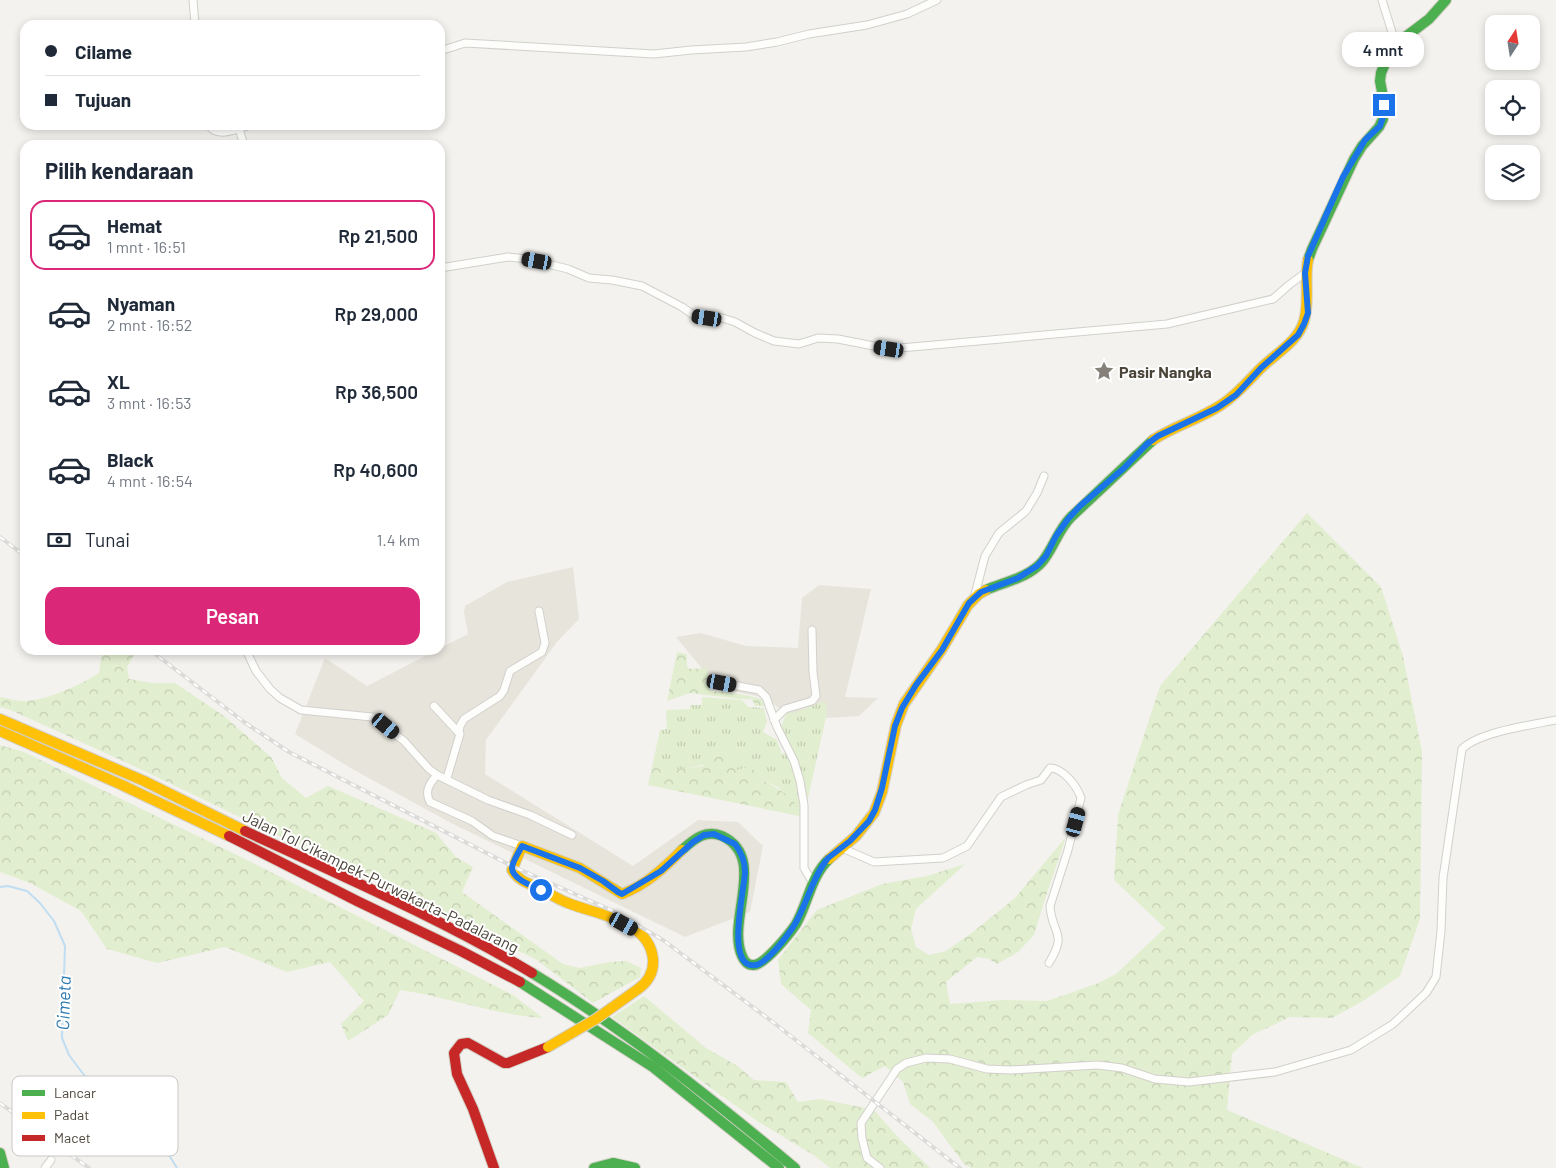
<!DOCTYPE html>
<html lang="id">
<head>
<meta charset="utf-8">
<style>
	body { margin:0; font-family:Barlow,sans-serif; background:#f2f2f3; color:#1f2937; height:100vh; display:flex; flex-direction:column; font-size:19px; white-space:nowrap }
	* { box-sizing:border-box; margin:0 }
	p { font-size:16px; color:#747a83 }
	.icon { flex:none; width:28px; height:28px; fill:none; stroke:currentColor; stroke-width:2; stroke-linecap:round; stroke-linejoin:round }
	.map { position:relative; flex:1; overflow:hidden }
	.sheet { position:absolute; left:20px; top:140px; width:425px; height:515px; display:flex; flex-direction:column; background:#fff; border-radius:15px; box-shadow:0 2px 8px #0003 }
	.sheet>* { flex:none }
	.banner { position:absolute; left:20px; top:20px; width:425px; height:110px; border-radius:15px; box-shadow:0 2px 8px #0003; display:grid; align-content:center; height:110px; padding:0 25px; background:#fff }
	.needle { width:32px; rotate:12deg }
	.buttons { position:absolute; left:1485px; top:15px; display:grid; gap:10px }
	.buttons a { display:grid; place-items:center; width:55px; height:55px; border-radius:10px; background:#fff; box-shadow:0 2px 8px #0003; font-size:25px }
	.end { position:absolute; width:22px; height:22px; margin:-11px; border:6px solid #1a73e8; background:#fff; box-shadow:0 0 0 2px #fff }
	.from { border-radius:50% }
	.bubble { position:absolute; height:35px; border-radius:15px; background:#fff; box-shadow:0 2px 8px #0003; font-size:16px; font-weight:600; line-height:35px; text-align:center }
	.car { position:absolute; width:15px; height:30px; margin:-15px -8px; border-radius:6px; box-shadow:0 0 4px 1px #0007; background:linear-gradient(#222 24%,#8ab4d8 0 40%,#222 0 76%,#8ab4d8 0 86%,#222 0) }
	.banner b { display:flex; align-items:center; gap:18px; height:48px; font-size:19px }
	.banner b+b { border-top:1px solid #e0e1e3 }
	.banner i { width:12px; height:12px; background:#1f2937 }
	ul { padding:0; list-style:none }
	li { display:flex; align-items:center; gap:15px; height:70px; margin:0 10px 8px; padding:0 15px; border:2px solid transparent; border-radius:15px }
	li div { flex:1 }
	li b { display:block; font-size:19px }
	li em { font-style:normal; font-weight:600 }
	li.selected { border-color:#db2777 }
	li>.icon { width:45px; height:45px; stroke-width:1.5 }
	h2 { padding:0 25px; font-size:22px; line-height:60px }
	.pay { display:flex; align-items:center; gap:12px; height:55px; padding:0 25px; font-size:19px }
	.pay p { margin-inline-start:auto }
	.action { display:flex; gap:10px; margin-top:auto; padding:10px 25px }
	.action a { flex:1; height:58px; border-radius:15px; background:#db2777; color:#fff; font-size:20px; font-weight:600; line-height:58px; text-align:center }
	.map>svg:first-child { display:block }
	.residential { fill:#e7e4dc }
	.grass { fill:url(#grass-tufts) }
	.forest { fill:url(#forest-crowns) }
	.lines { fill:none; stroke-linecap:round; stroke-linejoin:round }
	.stream { stroke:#c0ddf1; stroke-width:2 }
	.street-casing { stroke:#d2d0cb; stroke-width:9 }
	.fast-casing { stroke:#d3cfc5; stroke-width:12 }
	.slow-casing { stroke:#d3cfc5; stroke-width:12 }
	.jam-casing { stroke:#d3cfc5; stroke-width:12 }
	.street { stroke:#fdfdfc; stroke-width:7 }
	.fast { stroke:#4caf50; stroke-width:10 }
	.slow { stroke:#ffc107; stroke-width:10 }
	.jam { stroke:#c62828; stroke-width:10 }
	.rail-casing { stroke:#dbdbda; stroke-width:4 }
	.rail { stroke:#fff; stroke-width:2; stroke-dasharray:5.5; stroke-linecap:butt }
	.slow-bridge-casing { stroke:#d3cfc5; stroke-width:12; stroke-linecap:butt }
	.slow-bridge { stroke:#ffc107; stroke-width:10 }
	.route { stroke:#1a73e8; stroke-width:6 }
	.labels { text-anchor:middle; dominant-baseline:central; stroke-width:4; stroke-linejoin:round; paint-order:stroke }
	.poi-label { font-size:16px; font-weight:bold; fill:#4b4439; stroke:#fff; text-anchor:start }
	.street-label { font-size:16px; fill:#4b4439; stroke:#fff }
	.water-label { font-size:18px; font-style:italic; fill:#2e7ab2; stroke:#fff }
	.key { fill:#fff; stroke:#c9c7c4; stroke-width:1 }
	.key-label { font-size:14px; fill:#4b4439 }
</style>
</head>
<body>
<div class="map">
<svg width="1556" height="1168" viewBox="0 0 1556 1168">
	<defs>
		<pattern id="grass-tufts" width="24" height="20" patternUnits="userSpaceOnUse" patternTransform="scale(1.25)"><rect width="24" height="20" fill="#e1eecf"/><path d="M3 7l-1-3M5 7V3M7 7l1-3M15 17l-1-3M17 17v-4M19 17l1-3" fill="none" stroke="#c3cdb2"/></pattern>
		<pattern id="forest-crowns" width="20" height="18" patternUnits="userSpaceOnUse" patternTransform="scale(1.25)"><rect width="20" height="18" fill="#e1eecf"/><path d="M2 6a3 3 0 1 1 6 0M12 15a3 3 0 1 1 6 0" fill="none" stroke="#c3cdb2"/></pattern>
	</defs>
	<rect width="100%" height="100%" fill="#f4f2ee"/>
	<g class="residential">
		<path d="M 573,567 L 579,619 L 557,642 L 486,740 L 485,774 L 633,866 L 698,820 L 738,822 L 763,846 L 750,912 L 685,937 L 451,823 L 354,770 L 295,734 L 325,658 L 367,686 L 437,650 L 440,650 L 440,648 L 468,634 L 464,612 L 465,606 L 507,582 Z"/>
		<path d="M 819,585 L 871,589 L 845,697 L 878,698 L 859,716 L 796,720 L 765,698 L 718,688 L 676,637 L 701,633 L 746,646 L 798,648 L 802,598 Z"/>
	</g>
	<path class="grass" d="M 702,697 L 742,700 L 748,707 L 764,708 L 767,722 L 763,732 L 777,740 L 782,754 L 790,752 L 781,726 L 787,713 L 794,713 L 825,701 L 827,712 L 804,817 L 802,812 L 778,787 L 762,780 L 744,768 L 737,771 L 730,752 C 703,766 683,774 652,767 L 660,730 L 667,729 L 666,710 L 690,709 L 690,705 L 702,705 Z"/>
	<g class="forest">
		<path d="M 1307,513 L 1381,587 L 1403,656 L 1422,752 L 1420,919 L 1400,976 L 1363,1001 L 1332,1018 L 1290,1017 L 1252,1035 L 1232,1054 L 1227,1110 L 1363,1168 L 971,1168 L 964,1164 L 933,1122 L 910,1104 L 903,1082 L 885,1066 L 862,1078 L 808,1033 L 811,1010 L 781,984 L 778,960 L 817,910 L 882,884 L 927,876 L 965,864 L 916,909 L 911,929 L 916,947 L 929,955 L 946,951 L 973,932 L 1015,898 L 1066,837 L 1044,902 L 1034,935 L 1018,952 L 997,964 L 989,959 L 977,957 L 946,982 L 950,1004 L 1002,1000 L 1047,1001 L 1096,984 L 1116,974 L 1165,928 L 1114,880 L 1118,815 L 1160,686 Z"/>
		<path d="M 108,650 L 137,650 L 127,667 L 129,679 L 153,683 L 175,683 L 224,716 L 271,757 L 282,778 L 306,798 L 328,786 L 436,833 L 456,857 L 473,867 L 462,892 L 563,964 L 579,968 L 610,962 L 626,961 L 641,968 L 640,977 L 593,1003 L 537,960 L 136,767 L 13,711 L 0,707 L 0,697 C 8,698 16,701 24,701 C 45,701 81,685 99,673 L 101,657 Z"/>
		<path d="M 677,652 L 687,654 L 687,666 L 690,669 L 707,668 L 711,692 C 728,691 747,695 764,700 L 767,706 L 755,706 L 752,699 L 739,699 L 690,693 L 667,701 Z"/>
		<path d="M 0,745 L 24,752 L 239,856 L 513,995 L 543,1018 C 495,1015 448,997 400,990 L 388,1015 L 348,1041 L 341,1024 L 364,1001 L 330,962 L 287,972 L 225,947 L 157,963 L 107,949 L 81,911 L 30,883 L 0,872 Z"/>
		<path d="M 730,752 L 737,770 C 748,767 753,768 763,775 L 762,780 C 779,788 796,799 804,817 L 648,785 L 652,767 C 669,771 686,769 703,766 L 704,756 Z"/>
		<path d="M 644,996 L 706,1048 L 736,1065 L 754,1080 L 786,1082 L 798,1102 L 821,1099 L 874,1110 L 897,1136 L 930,1168 L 830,1168 L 815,1156 L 757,1121 L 612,1017 Z"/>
	</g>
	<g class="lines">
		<path class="stream" d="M 0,887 L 8,886 L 27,891 L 40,903 L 54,921 L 65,946 L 62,1038 L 69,1055 L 84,1075 L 104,1095 L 134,1112 L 153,1129 L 177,1168"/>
		<defs>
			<g id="street">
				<path d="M 193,0 L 195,25"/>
				<path d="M 1382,0 L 1396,45"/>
				<path d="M 440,51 L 465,43 L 654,54 L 691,50 L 746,47 L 777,42 L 809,34 L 867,25 L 907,14 L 937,0"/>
				<path d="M 209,125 C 216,139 238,129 250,125"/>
				<path d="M 239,129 L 244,145"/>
				<path d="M 440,268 L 508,257 L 527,259 L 568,269 L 589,278 L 612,280 L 642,286 L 682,307 L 695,316 L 719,317 L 735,322 L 755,333 L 774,341 L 799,344 L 818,338 L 838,339 L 889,349 L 1167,324 L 1273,299 L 1289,285 L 1305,273"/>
				<path d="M 974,598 L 985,556 L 999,533 L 1026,511 L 1037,493 L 1044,476"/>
				<path d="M 246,650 L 256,671 L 270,689 L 280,698 L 301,710 L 372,717 L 404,741 L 429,769 L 437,775 L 488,800 L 530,815 L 572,835"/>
				<path d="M 722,683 L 759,690 L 766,697 L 777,727 L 794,761 L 800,781 L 804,805 L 804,868 L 813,883"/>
				<path d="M 434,706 L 460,734 L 447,778"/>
				<path d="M 774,720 L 785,709 L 812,701 L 816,696 L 813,672 L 812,630"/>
				<path d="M 459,733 L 460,726 L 464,719 L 500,696 L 504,690 L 510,671 L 542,652 L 545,643 L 539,611"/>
				<path d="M 437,775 C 430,783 424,791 430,802 L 472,821 L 493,836 L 522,846"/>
				<path d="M 842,848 L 874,862 L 943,858 L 967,846 L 1001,797 L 1026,785 L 1041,780 L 1050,768 C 1063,768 1077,786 1081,798 L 1068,850 L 1050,906 C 1052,935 1068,932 1049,963"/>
				<path d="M 45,1168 L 51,1160"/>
				<path d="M 880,1168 L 867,1158 L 862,1138 L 861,1123 L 897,1069 L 906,1063 L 926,1058 L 950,1059 L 987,1069 L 1010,1070 L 1098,1065 L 1122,1068 L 1155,1079 L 1189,1082 L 1275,1072 L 1351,1050 L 1393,1024 L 1426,993 L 1436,977 L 1441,931 L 1443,878 L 1462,749 C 1479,732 1531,725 1556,720"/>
			</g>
			<g id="fast">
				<path d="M 1308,260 L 1312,249 L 1354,159 L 1362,146 L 1379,127 L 1383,119 L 1384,102 L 1380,81 L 1381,73 L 1389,54 L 1400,41 L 1429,19 L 1446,0"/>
				<path d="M 986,590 C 1004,582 1028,578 1042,562 C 1053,549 1058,530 1071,517 L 1153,440"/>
				<path d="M 682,850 C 694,839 706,829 722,836 C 768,857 726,920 742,956 C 744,961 748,965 753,965 C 764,966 790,933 796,924 C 808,903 811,876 829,859"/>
				<path d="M 532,973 C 626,1030 711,1098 795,1168"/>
				<path d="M 520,982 L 653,1067 L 779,1168"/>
				<path d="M 0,1153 L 4,1168"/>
				<path d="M 594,1168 L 613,1163 L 635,1168"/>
			</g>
			<g id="slow">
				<path d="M 1153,440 C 1174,426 1200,419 1221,405 C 1237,395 1248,381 1261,368 C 1275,354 1298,342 1304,321 C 1310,301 1304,280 1308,260"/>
				<path d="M 0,719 L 144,781 L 245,831"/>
				<path d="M 0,731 L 122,785 L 229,836"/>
				<path d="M 829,859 L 856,836 L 874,813 L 882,792 L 896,725 L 904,704 L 942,649 L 968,605 L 979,594 L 986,590"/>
				<path d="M 638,989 C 648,982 654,972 653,959 C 649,920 598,915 568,903 C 557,899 547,892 537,887 C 527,883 518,880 512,870 L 522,846 L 580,868 L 622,894 C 646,885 664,868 682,850"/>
			</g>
			<g id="jam">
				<path d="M 245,831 C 342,876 440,918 532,973"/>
				<path d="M 229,836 L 357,901 L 461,951 L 520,982"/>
				<path d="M 494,1168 L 473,1109 L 457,1074 L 454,1053 L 461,1044 L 468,1043 L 504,1063 L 508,1063 L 548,1047"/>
			</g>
		</defs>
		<use href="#street" class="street-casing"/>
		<use href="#fast" class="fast-casing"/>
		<use href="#slow" class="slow-casing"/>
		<use href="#jam" class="jam-casing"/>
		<use href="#street" class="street"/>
		<use href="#fast" class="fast"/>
		<use href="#slow" class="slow"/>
		<use href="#jam" class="jam"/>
		<defs>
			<g id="rail">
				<path d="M 0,537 L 25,556"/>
				<path d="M 150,650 L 244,722 L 289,752 L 512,866 L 613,911 L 663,940 L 774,1023 L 960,1168"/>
				<path d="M 0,1103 L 89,1168"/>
			</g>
		</defs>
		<use href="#rail" class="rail-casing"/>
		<use href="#rail" class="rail"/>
		<defs>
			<path id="slow-bridge" d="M 548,1047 L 596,1019 L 638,989"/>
		</defs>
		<use href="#slow-bridge" class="slow-bridge-casing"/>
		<use href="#slow-bridge" class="slow-bridge"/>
	</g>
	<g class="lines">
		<path class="route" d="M 541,890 C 533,886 512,879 512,868 C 512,862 519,852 522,846 L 580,868 L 603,881 L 618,892 L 622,894 L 661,871 L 693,842 L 704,835 L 714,834 L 735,844 C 741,852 745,862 745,872 C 745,887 724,971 756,965 C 767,963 789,934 795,924 C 806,905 811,883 823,865 L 828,858 L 850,841 L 869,821 L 875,810 L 882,788 L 895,726 L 902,708 L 916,685 L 942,650 L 969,603 L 981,592 L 1018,578 L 1037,566 L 1046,556 L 1056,536 L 1068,519 L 1080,506 L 1124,468 L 1147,444 L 1158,436 L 1217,408 L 1236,395 L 1261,368 L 1298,335 L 1304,324 L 1308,313 L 1305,273 L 1308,256 L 1343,177 L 1365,140 L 1380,126 L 1383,117 L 1384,105"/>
	</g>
	<defs>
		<symbol id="sight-bare" viewBox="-9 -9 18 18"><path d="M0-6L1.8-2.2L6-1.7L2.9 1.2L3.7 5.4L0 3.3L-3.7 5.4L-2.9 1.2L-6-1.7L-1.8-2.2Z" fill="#868178" stroke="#fff" stroke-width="2.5" paint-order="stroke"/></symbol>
	</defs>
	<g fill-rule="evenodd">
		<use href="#sight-bare" x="1090" y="357" width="28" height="28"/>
	</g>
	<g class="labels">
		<g class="poi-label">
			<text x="1119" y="371">Pasir Nangka</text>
		</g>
		<g class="street-label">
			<text transform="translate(381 881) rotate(26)">Jalan Tol Cikampek–Purwakarta–Padalarang</text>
		</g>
		<g class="water-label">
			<text transform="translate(63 1003) rotate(-88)">Cimeta</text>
		</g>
	</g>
	<rect x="12" y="1076" width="166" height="80" rx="8" class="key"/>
	<rect x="22" y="1090" width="23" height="6" fill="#4caf50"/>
	<rect x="22" y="1112" width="23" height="7" fill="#ffc107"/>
	<rect x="22" y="1135" width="23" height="6" fill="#c62828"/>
	<g class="key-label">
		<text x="54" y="1098">Lancar</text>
		<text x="54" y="1120">Padat</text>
		<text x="54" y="1143">Macet</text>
	</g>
</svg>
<div class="buttons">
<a><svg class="needle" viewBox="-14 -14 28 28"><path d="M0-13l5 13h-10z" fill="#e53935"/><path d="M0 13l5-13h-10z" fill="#747a83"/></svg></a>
<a><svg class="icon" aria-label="locate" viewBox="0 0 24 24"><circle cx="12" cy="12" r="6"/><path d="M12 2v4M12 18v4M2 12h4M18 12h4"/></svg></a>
<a><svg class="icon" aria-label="layers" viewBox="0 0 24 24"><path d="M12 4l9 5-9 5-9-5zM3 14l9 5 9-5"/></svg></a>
</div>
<i class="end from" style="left:541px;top:890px"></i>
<i class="end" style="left:1384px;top:105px"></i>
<div class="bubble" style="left:1342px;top:32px;width:82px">4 mnt</div>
<i class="car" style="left:537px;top:261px;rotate:280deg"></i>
<i class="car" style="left:707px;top:318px;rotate:279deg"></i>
<i class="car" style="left:889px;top:349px;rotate:279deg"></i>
<i class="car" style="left:722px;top:683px;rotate:100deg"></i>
<i class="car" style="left:386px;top:726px;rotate:130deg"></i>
<i class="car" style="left:1076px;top:822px;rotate:15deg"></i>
<i class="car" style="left:624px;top:924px;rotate:119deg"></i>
<div class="banner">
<b><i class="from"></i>Cilame</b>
<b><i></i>Tujuan</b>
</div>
<section class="sheet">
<h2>Pilih kendaraan</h2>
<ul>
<li class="selected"><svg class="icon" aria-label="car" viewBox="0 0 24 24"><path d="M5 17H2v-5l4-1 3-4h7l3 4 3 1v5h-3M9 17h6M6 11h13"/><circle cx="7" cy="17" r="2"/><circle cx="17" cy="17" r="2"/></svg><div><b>Hemat</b><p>1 mnt · 16:51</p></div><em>Rp 21,500</em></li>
<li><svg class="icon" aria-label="car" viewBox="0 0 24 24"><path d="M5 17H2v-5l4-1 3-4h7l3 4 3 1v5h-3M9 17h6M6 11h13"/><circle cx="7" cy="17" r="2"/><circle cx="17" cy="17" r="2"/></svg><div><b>Nyaman</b><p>2 mnt · 16:52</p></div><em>Rp 29,000</em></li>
<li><svg class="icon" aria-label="car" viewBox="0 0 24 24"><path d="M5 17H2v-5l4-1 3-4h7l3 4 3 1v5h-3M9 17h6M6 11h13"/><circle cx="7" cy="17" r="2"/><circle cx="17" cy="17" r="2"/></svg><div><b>XL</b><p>3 mnt · 16:53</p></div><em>Rp 36,500</em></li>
<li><svg class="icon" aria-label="car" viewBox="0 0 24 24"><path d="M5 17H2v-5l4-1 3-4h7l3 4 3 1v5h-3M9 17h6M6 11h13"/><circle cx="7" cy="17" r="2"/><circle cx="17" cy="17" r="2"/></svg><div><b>Black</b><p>4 mnt · 16:54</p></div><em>Rp 40,600</em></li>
</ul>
<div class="pay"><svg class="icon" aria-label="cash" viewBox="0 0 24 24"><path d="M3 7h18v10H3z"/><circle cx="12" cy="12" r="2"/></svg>Tunai<p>1.4 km</p></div>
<div class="action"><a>Pesan</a></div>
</section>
</div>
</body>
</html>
